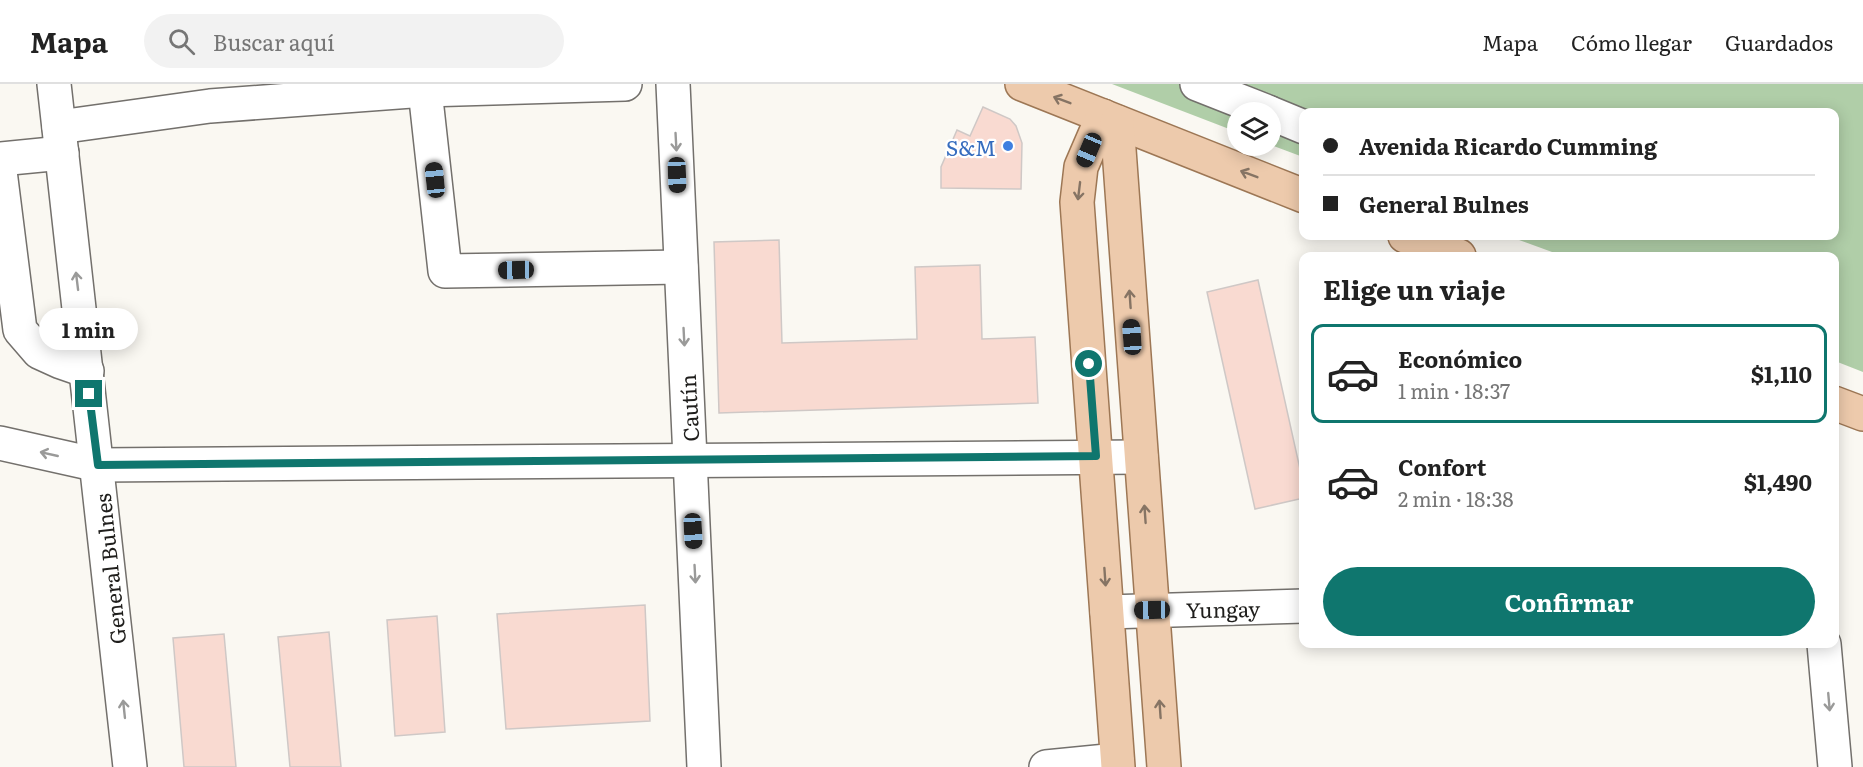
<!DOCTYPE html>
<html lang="es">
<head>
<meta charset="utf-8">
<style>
	body { margin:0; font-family:Literata,serif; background:#f2f2f2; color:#222; height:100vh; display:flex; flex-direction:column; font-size:22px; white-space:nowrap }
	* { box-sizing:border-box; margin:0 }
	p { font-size:20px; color:#767676 }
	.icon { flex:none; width:33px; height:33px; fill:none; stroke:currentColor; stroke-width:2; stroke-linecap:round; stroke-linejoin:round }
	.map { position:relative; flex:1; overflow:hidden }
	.panel { position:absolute; left:1299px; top:168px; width:540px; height:396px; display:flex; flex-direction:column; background:#fff; border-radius:12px; box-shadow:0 3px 15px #0003 }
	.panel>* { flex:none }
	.banner { position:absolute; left:1299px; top:24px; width:540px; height:132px; border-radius:12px; box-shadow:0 3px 15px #0003; display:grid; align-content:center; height:132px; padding:0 24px; background:#fff }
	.fabs { position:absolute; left:1227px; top:18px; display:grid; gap:12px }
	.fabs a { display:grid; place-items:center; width:54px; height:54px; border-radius:50%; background:#fff; box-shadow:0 3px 15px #0003; font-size:30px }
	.end { position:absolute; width:27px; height:27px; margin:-14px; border:8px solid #0f766e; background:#fff; box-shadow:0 0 0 3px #fff }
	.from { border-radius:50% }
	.bubble { position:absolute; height:42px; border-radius:21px; background:#fff; box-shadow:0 3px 15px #0003; font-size:20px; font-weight:700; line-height:42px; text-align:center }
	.car { position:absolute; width:18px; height:36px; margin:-18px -9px; border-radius:8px; box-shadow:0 0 4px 2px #0007; background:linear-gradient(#222 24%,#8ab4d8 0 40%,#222 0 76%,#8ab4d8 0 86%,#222 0) }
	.banner b { display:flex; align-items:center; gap:21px; height:57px; font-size:22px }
	.banner b+b { border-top:2px solid #e0e0e0 }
	.banner i { width:15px; height:15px; background:#222 }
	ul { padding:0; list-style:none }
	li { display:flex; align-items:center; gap:18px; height:99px; margin:0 12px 9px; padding:0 12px; border:3px solid transparent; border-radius:12px }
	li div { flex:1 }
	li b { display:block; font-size:22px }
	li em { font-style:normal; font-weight:700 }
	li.current { border-color:#0f766e }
	li>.icon { width:54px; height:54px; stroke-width:1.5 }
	h2 { padding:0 24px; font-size:27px; line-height:72px }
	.cta { display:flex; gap:12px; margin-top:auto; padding:12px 24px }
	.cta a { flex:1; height:69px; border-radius:36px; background:#0f766e; color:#fff; font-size:24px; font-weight:700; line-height:69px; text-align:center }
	header { display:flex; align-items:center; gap:36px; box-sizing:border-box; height:84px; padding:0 30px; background:#fff; border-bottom:2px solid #e0e0e0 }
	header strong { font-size:28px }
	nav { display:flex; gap:33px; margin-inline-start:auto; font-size:21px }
	.search { width:420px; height:54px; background:#f2f2f2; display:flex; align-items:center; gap:15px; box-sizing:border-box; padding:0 21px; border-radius:33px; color:#767676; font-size:22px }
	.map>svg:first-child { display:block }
	.green { fill:#b0cea8 }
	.building { fill:#f9dad1; stroke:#cfc8c6; stroke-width:1.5 }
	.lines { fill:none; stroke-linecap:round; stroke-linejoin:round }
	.minor-casing { stroke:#73706c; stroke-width:36 }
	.major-casing { stroke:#9d7755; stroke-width:36 }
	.minor { stroke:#fff; stroke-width:33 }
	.major { stroke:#edcaac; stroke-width:33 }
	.oneway { stroke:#867464 }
	.oneway2 { stroke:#9a9a99 }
	.route { stroke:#0f766e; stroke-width:8 }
	.shop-dot { fill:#3f7fe0; stroke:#fff; stroke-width:2 }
	.labels { text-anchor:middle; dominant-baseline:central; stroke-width:4.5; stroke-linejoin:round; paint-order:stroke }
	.shop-label { font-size:21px; fill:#366cbe; stroke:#fff; text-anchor:end }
	.street-label { font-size:21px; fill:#1f1e1c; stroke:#fff }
</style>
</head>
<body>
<header>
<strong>Mapa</strong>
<div class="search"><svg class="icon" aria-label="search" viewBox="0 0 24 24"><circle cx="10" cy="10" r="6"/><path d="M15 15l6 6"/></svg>Buscar aquí</div>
<nav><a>Mapa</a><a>Cómo llegar</a><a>Guardados</a></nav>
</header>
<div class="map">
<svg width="1863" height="683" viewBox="0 0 1863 683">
	<rect width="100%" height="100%" fill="#faf8f2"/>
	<path class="green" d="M 1112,0 L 1863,0 L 1863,288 L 1835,277 L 1834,172 L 1563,172 L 1508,152 L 1834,152 L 1834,28 L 1304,28 L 1303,73 L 1271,61 L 1270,28 L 1238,28 L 1237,48 Z"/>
	<g class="building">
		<path d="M 983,23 L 1010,35 L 1016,42 L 1022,59 L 1021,105 L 941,104 L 941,83 L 957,46 L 970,52 Z"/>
		<path d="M 779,156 L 782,259 L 917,255 L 915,183 L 980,181 L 982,255 L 1035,253 L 1038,319 L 719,329 L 714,158 Z"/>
		<path d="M 1258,196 L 1304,403 L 1304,414 L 1255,425 L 1207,208 Z"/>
		<path d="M 645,521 L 650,637 L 506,645 L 497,530 Z"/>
		<path d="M 437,532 L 445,648 L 395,652 L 387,536 Z"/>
		<path d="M 329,548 L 341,683 L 290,683 L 278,553 Z"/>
		<path d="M 224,550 L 236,683 L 184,683 L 173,554 Z"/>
	</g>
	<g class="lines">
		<defs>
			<g id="minor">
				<path d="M 54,0 L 130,683"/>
				<path d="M 427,0 L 425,6 L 445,187 L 681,183"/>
				<path d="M 673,0 L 704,683"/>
				<path d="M 1197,0 L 1268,28"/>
				<path d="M 1270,29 L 1304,43"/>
				<path d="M 59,43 L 210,22 L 425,6 L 625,0"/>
				<path d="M 0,75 L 62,69"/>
				<path d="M 0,87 L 20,246 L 39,268 L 61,278 L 87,287"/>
				<path d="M 0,359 L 98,381 L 1141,373"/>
				<path d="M 1107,528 L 1304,522"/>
				<path d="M 1824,560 L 1835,683"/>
				<path d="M 1046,683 L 1117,676"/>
			</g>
			<g id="major">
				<path d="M 1022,0 L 1304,112"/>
				<path d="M 1103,32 L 1081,83 L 1077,118 L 1118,683"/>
				<path d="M 1117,38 L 1164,683"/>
				<path d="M 1405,152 L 1459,172"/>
				<path d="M 1834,319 L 1863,330"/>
			</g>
		</defs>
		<use href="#minor" class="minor-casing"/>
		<use href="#major" class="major-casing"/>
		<use href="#minor" class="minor"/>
		<use href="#major" class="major"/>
	</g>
	<defs><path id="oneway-shaft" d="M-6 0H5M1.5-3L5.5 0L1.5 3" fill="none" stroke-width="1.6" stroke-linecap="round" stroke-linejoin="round" transform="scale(1.5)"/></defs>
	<g class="oneway">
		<use href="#oneway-shaft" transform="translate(1062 16) rotate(-159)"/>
		<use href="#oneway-shaft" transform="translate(1249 90) rotate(-159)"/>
		<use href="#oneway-shaft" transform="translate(1079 107) rotate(97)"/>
		<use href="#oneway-shaft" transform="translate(1130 215) rotate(-94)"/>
		<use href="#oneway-shaft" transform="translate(1145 430) rotate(-94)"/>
		<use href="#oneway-shaft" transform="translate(1105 493) rotate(86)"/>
		<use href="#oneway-shaft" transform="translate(1160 625) rotate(-94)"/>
	</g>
	<g class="oneway2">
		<use href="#oneway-shaft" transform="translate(676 58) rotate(87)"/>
		<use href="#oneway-shaft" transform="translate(77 197) rotate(-97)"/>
		<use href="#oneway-shaft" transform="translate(684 253) rotate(87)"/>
		<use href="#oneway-shaft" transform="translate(49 370) rotate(-167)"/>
		<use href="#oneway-shaft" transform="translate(695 490) rotate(87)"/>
		<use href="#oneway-shaft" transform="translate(1829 618) rotate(85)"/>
		<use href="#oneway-shaft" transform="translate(124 625) rotate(-96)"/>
	</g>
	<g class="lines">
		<path class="route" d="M 89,310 L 98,381 L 1096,372 L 1089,280"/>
	</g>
	<circle class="shop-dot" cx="1008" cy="62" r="6"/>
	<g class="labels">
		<g class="shop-label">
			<text x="996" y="62">S&amp;M</text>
		</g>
		<g class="street-label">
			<text transform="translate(688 324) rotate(-93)">Cautín</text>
			<text transform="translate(109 485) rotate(-96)">General Bulnes</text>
			<text transform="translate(1223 524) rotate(-1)">Yungay</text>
		</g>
	</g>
</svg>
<div class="fabs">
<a><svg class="icon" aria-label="layers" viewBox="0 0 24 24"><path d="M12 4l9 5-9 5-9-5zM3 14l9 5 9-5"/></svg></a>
</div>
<i class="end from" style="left:1089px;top:280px"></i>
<i class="end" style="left:89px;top:310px"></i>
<div class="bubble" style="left:39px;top:224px;width:99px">1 min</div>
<i class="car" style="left:1089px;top:66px;rotate:203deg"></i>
<i class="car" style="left:677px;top:91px;rotate:178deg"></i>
<i class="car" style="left:435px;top:96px;rotate:354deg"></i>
<i class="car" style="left:516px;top:186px;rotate:269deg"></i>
<i class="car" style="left:1132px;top:253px;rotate:356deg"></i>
<i class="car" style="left:693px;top:447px;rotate:177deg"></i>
<i class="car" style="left:1152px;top:526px;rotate:269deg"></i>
<div class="banner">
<b><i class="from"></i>Avenida Ricardo Cumming</b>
<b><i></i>General Bulnes</b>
</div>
<section class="panel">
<h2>Elige un viaje</h2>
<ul>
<li class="current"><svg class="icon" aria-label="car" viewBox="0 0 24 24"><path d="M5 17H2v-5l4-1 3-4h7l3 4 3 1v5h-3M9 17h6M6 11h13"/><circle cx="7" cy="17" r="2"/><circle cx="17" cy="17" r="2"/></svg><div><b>Económico</b><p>1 min · 18:37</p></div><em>$1,110</em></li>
<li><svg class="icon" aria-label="car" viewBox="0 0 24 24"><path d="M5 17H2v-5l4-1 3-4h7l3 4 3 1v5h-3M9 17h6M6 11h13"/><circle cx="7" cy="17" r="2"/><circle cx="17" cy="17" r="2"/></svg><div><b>Confort</b><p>2 min · 18:38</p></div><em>$1,490</em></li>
</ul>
<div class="cta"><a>Confirmar</a></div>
</section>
</div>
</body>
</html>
